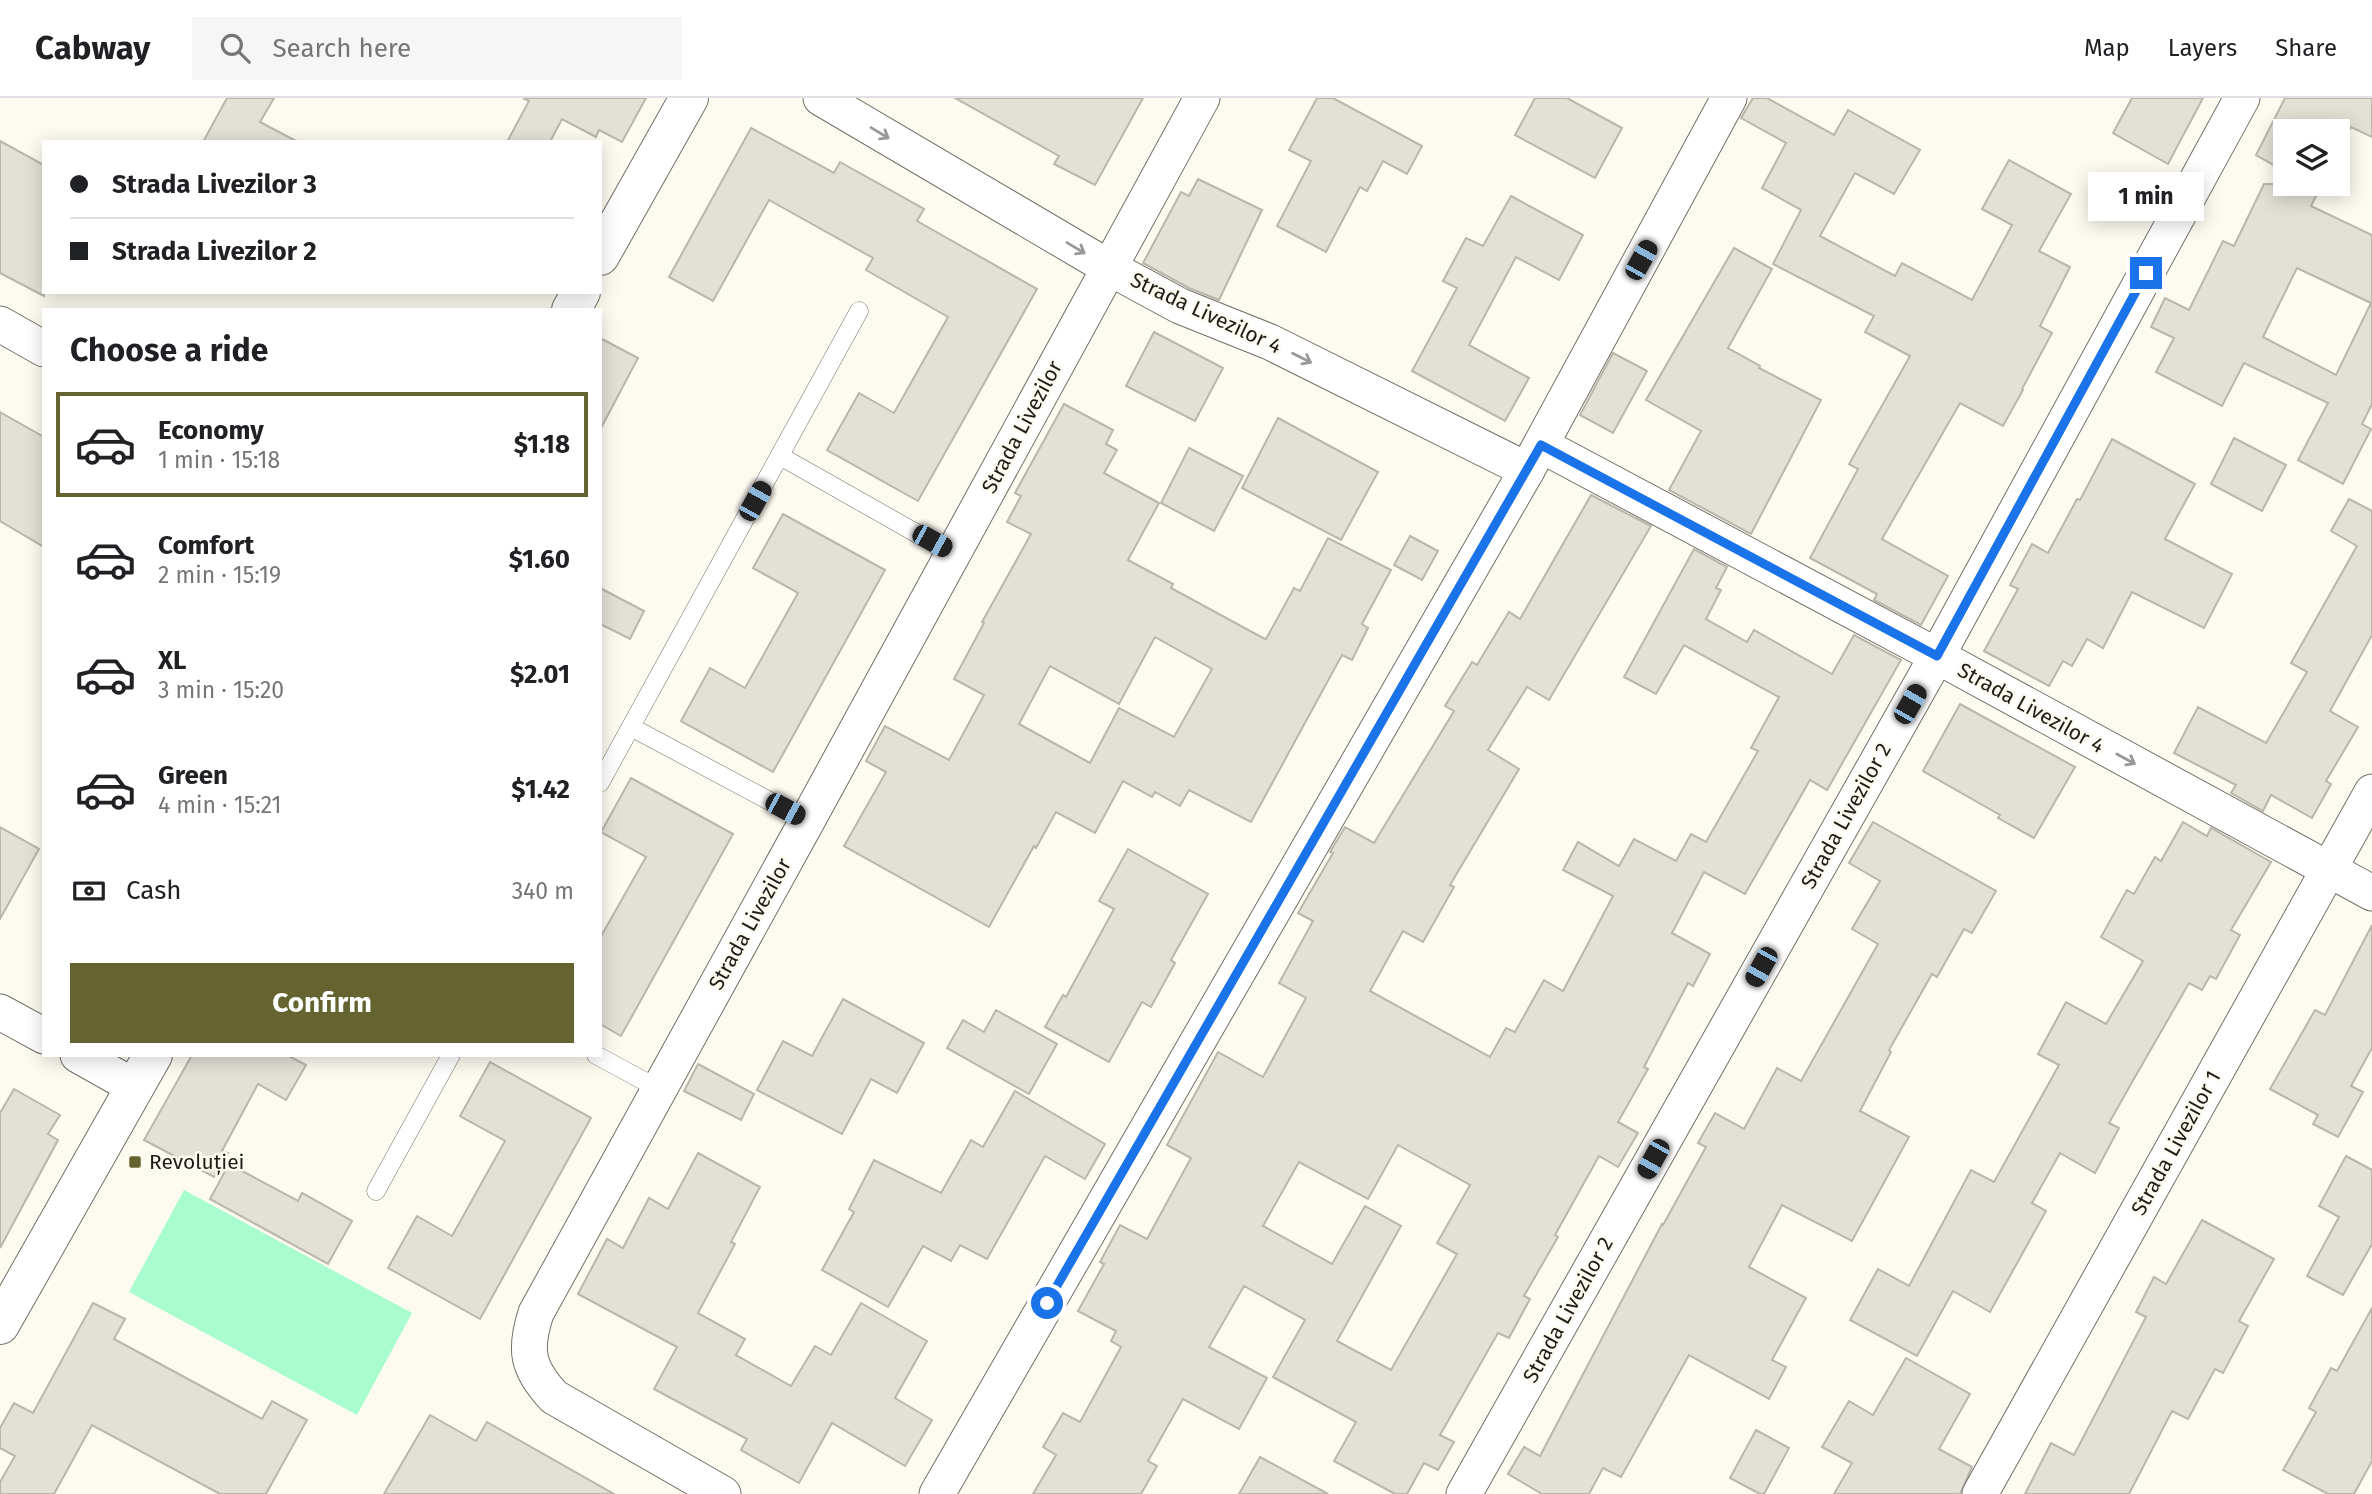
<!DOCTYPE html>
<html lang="en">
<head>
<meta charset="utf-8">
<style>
	body { margin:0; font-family:"Fira Sans",sans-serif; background:#f6f6f6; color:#202124; height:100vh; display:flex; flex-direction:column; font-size:26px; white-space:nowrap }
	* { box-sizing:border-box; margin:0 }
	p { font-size:23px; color:#757577 }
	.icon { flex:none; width:38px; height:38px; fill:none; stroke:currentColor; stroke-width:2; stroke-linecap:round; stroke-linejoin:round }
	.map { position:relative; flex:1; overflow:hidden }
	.drawer { position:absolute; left:42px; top:210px; width:560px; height:749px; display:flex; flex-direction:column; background:#fff; border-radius:0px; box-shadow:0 4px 18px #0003 }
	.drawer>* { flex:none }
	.top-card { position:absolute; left:42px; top:42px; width:560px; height:154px; border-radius:0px; box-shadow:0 4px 18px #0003; display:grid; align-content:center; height:154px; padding:0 28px; background:#fff }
	.controls { position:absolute; left:2273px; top:21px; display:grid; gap:14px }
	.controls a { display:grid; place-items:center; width:77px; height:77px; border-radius:0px; background:#fff; box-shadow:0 4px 18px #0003; font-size:35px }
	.end { position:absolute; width:32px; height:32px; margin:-16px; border:9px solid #1a73e8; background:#fff; box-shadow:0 0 0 4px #fff }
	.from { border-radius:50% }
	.bubble { position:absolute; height:49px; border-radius:0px; background:#fff; box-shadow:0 4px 18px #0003; font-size:23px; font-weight:700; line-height:49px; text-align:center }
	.car { position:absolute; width:21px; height:42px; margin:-21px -10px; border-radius:9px; box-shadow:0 0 5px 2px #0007; background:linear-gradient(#222 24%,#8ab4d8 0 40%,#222 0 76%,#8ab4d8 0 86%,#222 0) }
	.top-card b { display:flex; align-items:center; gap:24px; height:66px; font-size:26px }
	.top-card b+b { border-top:2px solid #e0e0e0 }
	.top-card i { width:18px; height:18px; background:#202124 }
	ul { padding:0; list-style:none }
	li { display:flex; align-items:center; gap:21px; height:105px; margin:0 14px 10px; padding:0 14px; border:4px solid transparent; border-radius:0px }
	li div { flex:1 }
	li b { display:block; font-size:26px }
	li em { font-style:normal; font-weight:700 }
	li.on { border-color:#65632f }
	li>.icon { width:63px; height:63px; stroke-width:1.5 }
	h2 { padding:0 28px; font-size:32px; line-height:84px }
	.pay { display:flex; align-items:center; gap:18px; height:77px; padding:0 28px; font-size:26px }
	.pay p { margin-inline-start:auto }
	.button { display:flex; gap:14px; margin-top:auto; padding:14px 28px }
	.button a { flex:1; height:80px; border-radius:0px; background:#65632f; color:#fff; font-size:28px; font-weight:700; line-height:80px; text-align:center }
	header { display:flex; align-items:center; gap:42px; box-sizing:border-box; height:98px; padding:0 35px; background:#fff; border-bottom:2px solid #e0e0e0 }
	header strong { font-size:33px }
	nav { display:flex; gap:38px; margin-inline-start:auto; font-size:24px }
	.search { width:490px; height:63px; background:#f6f6f6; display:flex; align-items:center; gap:18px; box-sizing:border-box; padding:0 24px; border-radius:0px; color:#757577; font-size:26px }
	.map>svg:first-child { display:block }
	.green { fill:#a8fcce }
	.building { fill:#e3e0d6; stroke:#b9b6ac; stroke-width:2; fill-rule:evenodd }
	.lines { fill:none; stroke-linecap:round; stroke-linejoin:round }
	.service-casing { stroke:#737067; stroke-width:19 }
	.minor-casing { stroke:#737067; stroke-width:37 }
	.tertiary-casing { stroke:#737067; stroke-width:40 }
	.service { stroke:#fff; stroke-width:18 }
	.minor { stroke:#fff; stroke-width:35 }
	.tertiary { stroke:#fff; stroke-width:38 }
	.oneway { stroke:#999997 }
	.route { stroke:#1a73e8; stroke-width:9 }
	.poi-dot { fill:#65632f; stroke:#fdfaf0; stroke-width:2.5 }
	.labels { text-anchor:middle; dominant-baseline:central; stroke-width:5; stroke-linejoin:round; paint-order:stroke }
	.street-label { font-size:21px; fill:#1d1c18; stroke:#fdfaf0 }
	.poi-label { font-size:21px; fill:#1d1c18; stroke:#fdfaf0; text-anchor:start }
</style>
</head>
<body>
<header>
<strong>Cabway</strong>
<div class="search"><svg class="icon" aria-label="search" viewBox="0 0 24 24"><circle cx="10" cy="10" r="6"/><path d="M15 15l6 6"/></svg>Search here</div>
<nav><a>Map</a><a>Layers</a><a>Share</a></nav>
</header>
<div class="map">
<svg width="2372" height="1396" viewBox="0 0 2372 1396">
	<rect width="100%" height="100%" fill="#fdfaf0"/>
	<path class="green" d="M 184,1092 L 412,1215 L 357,1317 L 129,1194 Z"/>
	<g class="building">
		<path d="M 227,0 L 274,0 L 260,24 L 298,44 L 203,44 Z"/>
		<path d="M 523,0 L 646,0 L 622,44 L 599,32 L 596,39 L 562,21 L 550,44 L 507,44 L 529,3 Z"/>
		<path d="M 955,0 L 1143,0 L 1095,87 L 1054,66 L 1059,58 Z"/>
		<path d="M 1317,0 L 1333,0 L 1422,48 L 1407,76 L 1383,63 L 1367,93 L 1360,89 L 1326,154 L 1277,128 L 1311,63 L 1289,52 Z"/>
		<path d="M 1535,0 L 1567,0 L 1622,30 L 1595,80 L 1515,37 Z"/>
		<path d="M 1753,0 L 1767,0 L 1834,37 L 1848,12 L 1920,52 L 1894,96 L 1855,75 L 1820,138 L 1895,178 L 1902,165 L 1972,202 L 2012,127 L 1982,111 L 2009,62 L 2071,96 L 2039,153 L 2070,169 L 2040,228 L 2052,235 L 2022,291 L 2023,292 L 2003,328 L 1960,305 L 1882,441 L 1948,478 L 1921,527 L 1874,502 L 1877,496 L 1810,460 L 1858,371 L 1849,366 L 1910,258 L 1865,234 L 1874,218 L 1773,166 L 1801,112 L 1762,90 L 1786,45 L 1741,20 Z"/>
		<path d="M 2132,0 L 2203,0 L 2168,66 L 2113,35 Z"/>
		<path d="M 2285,0 L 2372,0 L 2372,39 L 2351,29 L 2338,55 L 2338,33 L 2286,33 L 2286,74 L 2256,57 Z"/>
		<path d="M 751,30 L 834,75 L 840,64 L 924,111 L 917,123 L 1037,191 L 918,403 L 827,352 L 859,295 L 894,315 L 948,219 L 866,172 L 873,160 L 769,102 L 713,203 L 669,179 Z"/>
		<path d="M 0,43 L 44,67 L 44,198 L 0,175 Z"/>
		<path d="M 1198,81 L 1262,112 L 1219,202 L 1189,190 L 1143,165 L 1181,94 L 1189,98 Z"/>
		<path d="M 2264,86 L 2322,86 L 2311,108 L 2372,137 L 2372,306 L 2362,326 L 2371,331 L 2343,386 L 2298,362 L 2328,305 L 2244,265 L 2222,308 L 2156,274 L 2174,240 L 2151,229 L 2165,200 L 2189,212 L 2223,143 L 2234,148 ZM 2297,170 L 2371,205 L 2336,277 L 2263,239 Z"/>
		<path d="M 1511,98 L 1583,137 L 1559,182 L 1516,159 L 1469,247 L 1529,280 L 1505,323 L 1412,273 L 1457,190 L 1443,183 L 1466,140 L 1483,148 Z"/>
		<path d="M 1734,150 L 1772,171 L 1728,250 L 1760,268 L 1759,270 L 1821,302 L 1751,436 L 1669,392 L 1701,333 L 1646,302 Z"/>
		<path d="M 1154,234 L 1223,270 L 1195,323 L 1126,288 Z"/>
		<path d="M 600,240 L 638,260 L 600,332 Z"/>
		<path d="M 1613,255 L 1647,273 L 1613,335 L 1580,317 Z"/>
		<path d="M 1064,306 L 1113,332 L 1106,346 L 1117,352 L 1104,375 L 1159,405 L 1128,462 L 1173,486 L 1171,490 L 1263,540 L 1266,541 L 1294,490 L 1300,493 L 1328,440 L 1391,472 L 1362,526 L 1368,530 L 1352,562 L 1342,557 L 1251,724 L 1189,692 L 1180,708 L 1155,694 L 1152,699 L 1123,683 L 1095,735 L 1056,714 L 1036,750 L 1034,748 L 989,829 L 844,748 L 886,674 L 866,663 L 885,628 L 949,662 L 984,597 L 954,581 L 984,525 L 982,524 L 1031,436 L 1007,424 L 1021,398 L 1015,395 ZM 1155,539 L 1212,571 L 1174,639 L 1119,610 L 1090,665 L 1019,626 L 1050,568 L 1119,606 Z"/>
		<path d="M 0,314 L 44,339 L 44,449 L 0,423 Z"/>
		<path d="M 1278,320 L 1378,374 L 1341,442 L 1242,390 Z"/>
		<path d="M 2234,340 L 2286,367 L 2262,413 L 2211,386 Z"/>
		<path d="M 2112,341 L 2195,386 L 2165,441 L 2232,476 L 2204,530 L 2132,494 L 2103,550 L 2087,541 L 2072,568 L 2063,563 L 2049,588 L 1984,553 L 2018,491 L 2010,487 L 2032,446 L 2048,455 L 2077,401 L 2080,402 Z"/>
		<path d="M 1189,350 L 1243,378 L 1214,433 L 1161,405 Z"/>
		<path d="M 1591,397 L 1651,428 L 1549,602 L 1527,589 L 1488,652 L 1519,671 L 1450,787 L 1454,789 L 1423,844 L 1403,833 L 1370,893 L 1490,959 L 1506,930 L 1515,934 L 1544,882 L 1563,893 L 1613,798 L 1563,772 L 1578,744 L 1619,768 L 1634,741 L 1676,763 L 1691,736 L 1706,744 L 1758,653 L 1751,650 L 1779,599 L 1684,547 L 1656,596 L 1624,579 L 1694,451 L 1727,469 L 1716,490 L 1721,492 L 1706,521 L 1747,544 L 1754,532 L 1832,576 L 1854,537 L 1901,562 L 1827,692 L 1810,682 L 1745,796 L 1704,774 L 1672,835 L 1710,856 L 1693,888 L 1688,885 L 1644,969 L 1648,971 L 1618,1024 L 1638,1035 L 1618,1069 L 1599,1058 L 1555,1137 L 1558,1139 L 1524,1198 L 1530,1201 L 1509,1240 L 1498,1235 L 1440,1337 L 1454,1344 L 1438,1372 L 1424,1365 L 1407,1396 L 1395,1396 L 1334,1363 L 1356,1324 L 1273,1279 L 1305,1222 L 1244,1188 L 1209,1249 L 1267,1280 L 1239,1331 L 1183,1301 L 1148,1363 L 1157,1368 L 1141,1396 L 1033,1396 L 1056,1357 L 1043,1349 L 1063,1315 L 1080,1324 L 1121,1249 L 1111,1243 L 1116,1233 L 1078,1213 L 1104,1166 L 1100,1164 L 1120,1127 L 1147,1141 L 1191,1060 L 1167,1047 L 1218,954 L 1263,979 L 1306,900 L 1279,885 L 1313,823 L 1298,815 L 1333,755 L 1330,754 L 1345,729 L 1374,745 L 1454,613 L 1445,608 L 1472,564 L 1477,567 L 1509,514 L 1520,521 ZM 1398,1047 L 1470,1087 L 1437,1145 L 1457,1156 L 1391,1272 L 1337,1243 L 1401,1128 L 1365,1108 L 1332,1166 L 1263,1128 L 1299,1064 L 1368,1101 Z"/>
		<path d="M 2349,401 L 2372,413 L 2372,537 L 2330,613 L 2358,629 L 2326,683 L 2331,686 L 2312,720 L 2271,697 L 2263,713 L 2231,695 L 2236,687 L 2174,655 L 2198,609 L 2266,645 L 2307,574 L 2291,565 L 2357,448 L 2331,433 Z"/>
		<path d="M 783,416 L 885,472 L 773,674 L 681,623 L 710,570 L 745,590 L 798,495 L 753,470 Z"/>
		<path d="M 1410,438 L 1438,453 L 1422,482 L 1394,467 Z"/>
		<path d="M 600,490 L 644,513 L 630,541 L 600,526 Z"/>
		<path d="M 1960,606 L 2075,669 L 2034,740 L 1998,720 L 2000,717 L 1923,673 Z"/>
		<path d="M 631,680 L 733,736 L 621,938 L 600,926 L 600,840 L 646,759 L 601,734 Z"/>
		<path d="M 1873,724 L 1996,793 L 1972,835 L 1964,831 L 1937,879 L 1932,876 L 1889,952 L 1891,954 L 1860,1013 L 1909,1039 L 1852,1143 L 1782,1107 L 1749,1169 L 1806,1200 L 1772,1262 L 1786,1269 L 1769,1301 L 1689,1257 L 1621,1379 L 1603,1370 L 1589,1396 L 1542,1396 L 1508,1376 L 1524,1349 L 1540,1358 L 1662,1126 L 1663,1127 L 1706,1049 L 1698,1045 L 1715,1015 L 1744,1031 L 1777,970 L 1801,983 L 1878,846 L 1852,831 L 1880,783 L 1849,765 Z"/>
		<path d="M 2183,724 L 2207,738 L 2211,730 L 2271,764 L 2231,832 L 2240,837 L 2216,881 L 2210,878 L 2202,892 L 2189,885 L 2135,979 L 2109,1025 L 2119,1030 L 2095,1075 L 2060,1055 L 2032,1105 L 2046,1113 L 1990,1214 L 1953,1193 L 1917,1258 L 1850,1222 L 1878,1171 L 1909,1188 L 1971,1072 L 1994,1084 L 2059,967 L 2038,956 L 2066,904 L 2106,926 L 2143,863 L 2101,839 L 2127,792 L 2134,796 L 2155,759 L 2161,763 Z"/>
		<path d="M 0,729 L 39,751 L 0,821 Z"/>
		<path d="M 1128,751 L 1208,796 L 1171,862 L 1175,865 L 1151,909 L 1142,904 L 1109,964 L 1045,929 L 1063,897 L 1066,899 L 1114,811 L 1099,803 Z"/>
		<path d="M 2372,827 L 2372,950 L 2351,988 L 2363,994 L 2338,1039 L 2313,1026 L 2318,1017 L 2270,991 L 2315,912 L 2325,917 Z"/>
		<path d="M 843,901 L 924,945 L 897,995 L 871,981 L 842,1036 L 757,992 L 783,943 L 812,958 Z"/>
		<path d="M 996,912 L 1057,946 L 1029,996 L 947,950 L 963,922 L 984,934 Z"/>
		<path d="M 192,957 L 287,957 L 306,967 L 286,1002 L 258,986 L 222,1053 L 228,1055 L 214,1079 L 144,1042 Z"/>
		<path d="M 490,964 L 591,1020 L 480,1221 L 388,1170 L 417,1118 L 452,1138 L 505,1043 L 460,1018 Z"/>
		<path d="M 698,966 L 754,996 L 741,1022 L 684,993 Z"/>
		<path d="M 14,991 L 60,1017 L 48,1036 L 58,1042 L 0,1150 L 0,1015 Z"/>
		<path d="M 1015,993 L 1105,1046 L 1085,1081 L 1045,1058 L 987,1161 L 960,1147 L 951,1163 L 923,1148 L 888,1209 L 822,1172 L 854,1114 L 849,1111 L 874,1062 L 941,1095 L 971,1042 L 983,1049 Z"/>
		<path d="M 698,1055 L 760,1089 L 731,1144 L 735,1146 L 698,1215 L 745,1241 L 736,1257 L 791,1288 L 815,1248 L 831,1257 L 861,1205 L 927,1243 L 895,1300 L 932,1322 L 905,1368 L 832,1325 L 799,1385 L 741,1352 L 747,1341 L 654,1291 L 677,1249 L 578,1196 L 607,1141 L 623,1150 L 649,1100 L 668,1111 Z"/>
		<path d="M 2346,1058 L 2372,1072 L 2372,1146 L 2343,1197 L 2307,1178 L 2339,1119 L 2319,1108 Z"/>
		<path d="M 229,1066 L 298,1103 L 302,1095 L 352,1123 L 328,1166 L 210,1101 Z"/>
		<path d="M 2202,1122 L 2274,1161 L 2239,1223 L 2248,1228 L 2223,1275 L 2215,1271 L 2188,1321 L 2172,1313 L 2129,1396 L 2025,1396 L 2051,1345 L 2074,1357 L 2146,1219 L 2136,1214 L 2154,1179 L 2166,1186 Z"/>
		<path d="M 93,1205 L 125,1221 L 114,1241 L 262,1321 L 272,1303 L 307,1322 L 266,1396 L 220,1396 L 92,1327 L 54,1396 L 0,1396 L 0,1384 L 15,1358 L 0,1350 L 0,1330 L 14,1305 L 33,1315 Z"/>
		<path d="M 2372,1210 L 2372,1363 L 2354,1396 L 2328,1396 L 2283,1372 L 2316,1314 L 2309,1310 L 2331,1270 L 2337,1273 Z"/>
		<path d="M 1906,1260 L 1970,1296 L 1939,1351 L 1972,1369 L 1960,1396 L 1834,1396 L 1852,1365 L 1822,1349 L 1849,1303 L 1873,1317 Z"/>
		<path d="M 430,1317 L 476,1343 L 487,1324 L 614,1396 L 384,1396 Z"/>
		<path d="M 1756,1332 L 1789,1350 L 1764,1396 L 1760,1396 L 1730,1380 Z"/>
		<path d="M 1260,1359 L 1328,1396 L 1239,1396 Z"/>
	</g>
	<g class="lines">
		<defs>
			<g id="service">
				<path d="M 780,358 L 953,456"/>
				<path d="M 631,629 L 807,723"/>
				<path d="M 600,685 L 859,213"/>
				<path d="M 596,957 L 659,991"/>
				<path d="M 376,1093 L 451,957"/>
			</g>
			<g id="minor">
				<path d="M 821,0 L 1108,169 L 1180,208 L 1270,244 L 1527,372"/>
				<path d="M 0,226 L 44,251"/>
				<path d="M 1541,347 L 1937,558 L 2372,795"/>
				<path d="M 0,914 L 44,938"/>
				<path d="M 78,957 L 135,989"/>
				<path d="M 723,1396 L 554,1299 C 527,1270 524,1252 536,1215 L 807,723 L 1202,0"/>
				<path d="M 937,1396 L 1527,372 L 1729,0"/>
				<path d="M 1464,1396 L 1937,558 L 2242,0"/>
				<path d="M 1980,1396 L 2372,694"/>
			</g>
			<g id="tertiary">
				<path d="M 600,158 L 689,0"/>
				<path d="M 571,212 L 581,194"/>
				<path d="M 0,1227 L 153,957"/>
			</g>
		</defs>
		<use href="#service" class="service-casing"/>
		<use href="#minor" class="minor-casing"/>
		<use href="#tertiary" class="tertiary-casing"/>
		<use href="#service" class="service"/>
		<use href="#minor" class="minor"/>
		<use href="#tertiary" class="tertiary"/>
	</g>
	<defs><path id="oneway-shaft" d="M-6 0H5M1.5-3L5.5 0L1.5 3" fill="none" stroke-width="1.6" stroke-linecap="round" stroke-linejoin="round" transform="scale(1.75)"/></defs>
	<g class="oneway">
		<use href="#oneway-shaft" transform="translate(880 35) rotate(31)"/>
		<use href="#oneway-shaft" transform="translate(1076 150) rotate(31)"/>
		<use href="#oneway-shaft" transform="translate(1302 260) rotate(27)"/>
		<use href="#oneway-shaft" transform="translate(2126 661) rotate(29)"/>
	</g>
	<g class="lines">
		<path class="route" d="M 1047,1205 L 1541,347 L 1937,558 L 2146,175"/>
	</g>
	<rect class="poi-dot" x="128" y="1057" width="14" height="14" rx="3.5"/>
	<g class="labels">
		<g class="street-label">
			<text transform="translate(1206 215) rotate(25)">Strada Livezilor 4</text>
			<text transform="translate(1022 329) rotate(-62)">Strada Livezilor</text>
			<text transform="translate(2031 610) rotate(29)">Strada Livezilor 4</text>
			<text transform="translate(1846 718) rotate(-61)">Strada Livezilor 2</text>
			<text transform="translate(750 826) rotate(-61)">Strada Livezilor</text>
			<text transform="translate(2176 1045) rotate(-61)">Strada Livezilor 1</text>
			<text transform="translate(1568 1212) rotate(-61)">Strada Livezilor 2</text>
		</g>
		<g class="poi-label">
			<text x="149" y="1064">Revoluției</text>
		</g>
	</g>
</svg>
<div class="controls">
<a><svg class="icon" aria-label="layers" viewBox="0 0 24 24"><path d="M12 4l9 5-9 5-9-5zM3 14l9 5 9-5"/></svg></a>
</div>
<i class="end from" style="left:1047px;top:1205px"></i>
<i class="end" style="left:2146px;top:175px"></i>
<div class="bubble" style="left:2088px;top:74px;width:116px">1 min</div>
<i class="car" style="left:1641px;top:162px;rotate:29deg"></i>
<i class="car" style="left:755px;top:403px;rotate:29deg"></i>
<i class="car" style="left:932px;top:443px;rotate:119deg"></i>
<i class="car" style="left:1910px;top:606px;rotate:30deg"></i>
<i class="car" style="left:785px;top:711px;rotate:118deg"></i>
<i class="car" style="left:1761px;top:869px;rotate:209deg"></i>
<i class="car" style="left:1653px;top:1061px;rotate:209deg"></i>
<div class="top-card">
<b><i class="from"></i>Strada Livezilor 3</b>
<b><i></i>Strada Livezilor 2</b>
</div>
<section class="drawer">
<h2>Choose a ride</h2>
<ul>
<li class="on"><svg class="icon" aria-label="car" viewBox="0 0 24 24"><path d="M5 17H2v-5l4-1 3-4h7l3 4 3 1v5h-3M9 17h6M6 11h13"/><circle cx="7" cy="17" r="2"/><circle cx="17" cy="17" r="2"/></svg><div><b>Economy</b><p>1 min · 15:18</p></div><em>$1.18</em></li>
<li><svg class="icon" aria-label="car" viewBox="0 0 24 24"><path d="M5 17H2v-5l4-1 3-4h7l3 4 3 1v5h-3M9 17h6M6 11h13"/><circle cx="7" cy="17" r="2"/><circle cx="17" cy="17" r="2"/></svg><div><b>Comfort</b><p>2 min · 15:19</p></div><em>$1.60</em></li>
<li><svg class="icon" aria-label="car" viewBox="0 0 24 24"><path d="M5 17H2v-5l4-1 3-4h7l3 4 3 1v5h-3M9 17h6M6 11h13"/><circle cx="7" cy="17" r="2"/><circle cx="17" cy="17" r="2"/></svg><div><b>XL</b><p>3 min · 15:20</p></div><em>$2.01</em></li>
<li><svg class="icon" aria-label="car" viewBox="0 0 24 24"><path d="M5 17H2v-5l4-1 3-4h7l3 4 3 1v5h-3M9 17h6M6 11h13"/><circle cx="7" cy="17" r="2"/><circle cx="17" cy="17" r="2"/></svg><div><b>Green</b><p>4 min · 15:21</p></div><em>$1.42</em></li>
</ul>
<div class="pay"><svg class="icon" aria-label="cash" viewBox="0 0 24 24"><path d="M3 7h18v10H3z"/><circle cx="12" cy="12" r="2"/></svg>Cash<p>340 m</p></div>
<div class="button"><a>Confirm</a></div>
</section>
</div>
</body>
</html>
